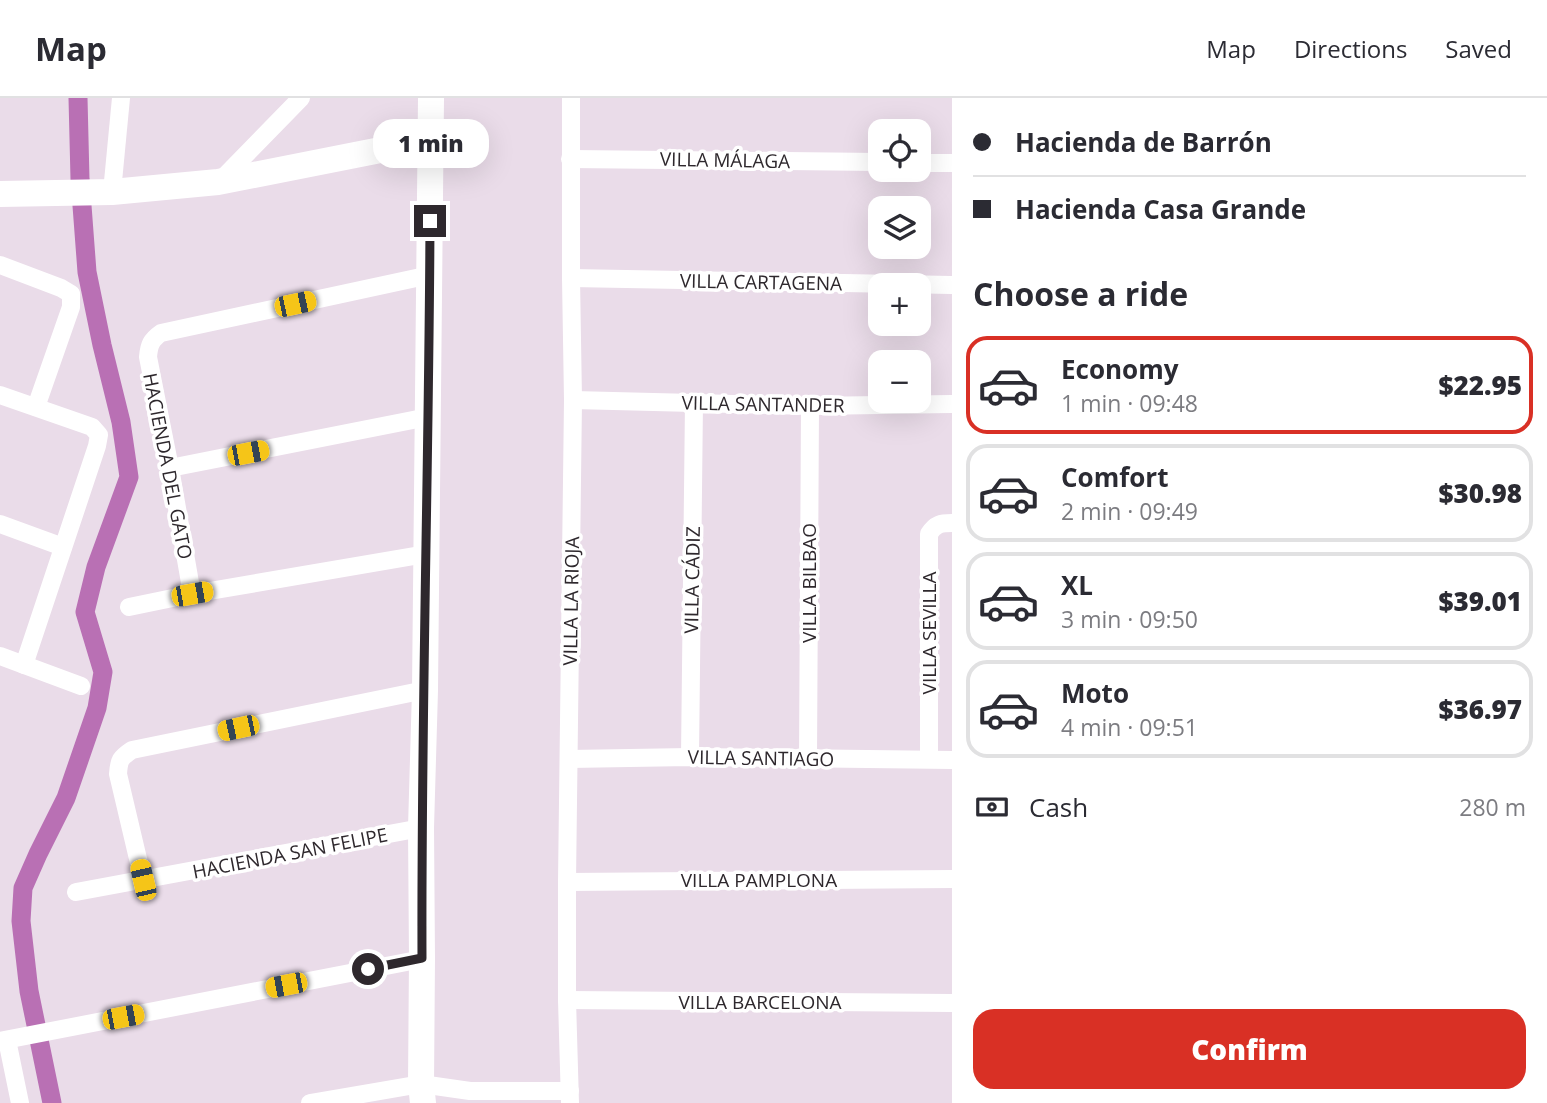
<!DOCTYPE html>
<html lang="en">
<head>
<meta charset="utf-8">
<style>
	body { margin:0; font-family:"Open Sans",sans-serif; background:#f7f7f7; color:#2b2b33; height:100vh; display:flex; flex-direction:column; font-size:26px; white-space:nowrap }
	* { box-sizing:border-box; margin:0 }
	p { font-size:23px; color:#7c7c81 }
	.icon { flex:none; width:38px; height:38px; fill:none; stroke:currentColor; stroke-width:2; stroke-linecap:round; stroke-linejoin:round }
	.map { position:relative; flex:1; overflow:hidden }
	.side { display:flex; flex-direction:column; background:#fff; width:595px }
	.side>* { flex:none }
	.banner { display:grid; align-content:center; height:154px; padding:0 21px; background:#fff }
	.buttons { position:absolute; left:868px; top:21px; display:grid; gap:14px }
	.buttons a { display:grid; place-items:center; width:63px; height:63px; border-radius:14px; background:#fff; box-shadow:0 7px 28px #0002; font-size:35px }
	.end { position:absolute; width:32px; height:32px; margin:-16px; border:9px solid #2e282d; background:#fff; box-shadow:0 0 0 4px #fff }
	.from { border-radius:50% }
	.bubble { position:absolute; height:49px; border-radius:21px; background:#fff; box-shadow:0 7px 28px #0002; font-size:23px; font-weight:800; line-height:49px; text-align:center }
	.car { position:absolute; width:21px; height:42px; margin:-21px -10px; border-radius:9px; box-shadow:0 0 5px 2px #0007; background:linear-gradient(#f5c518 24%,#345 0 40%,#f5c518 0 76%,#345 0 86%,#f5c518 0) }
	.banner b { display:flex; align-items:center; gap:24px; height:66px; font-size:26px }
	.banner b+b { border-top:2px solid #e1e1e2 }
	.banner i { width:18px; height:18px; background:#2b2b33 }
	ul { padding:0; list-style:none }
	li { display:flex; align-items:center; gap:21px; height:98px; margin:0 14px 10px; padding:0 7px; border:4px solid #e1e1e2; border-radius:21px }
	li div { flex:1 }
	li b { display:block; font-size:26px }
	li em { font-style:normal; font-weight:800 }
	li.current { border-color:#d93025 }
	li>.icon { width:63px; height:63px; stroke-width:1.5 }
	h2 { padding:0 21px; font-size:32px; line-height:84px }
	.pay { display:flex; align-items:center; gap:18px; height:77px; padding:0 21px; font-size:26px }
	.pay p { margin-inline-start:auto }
	.action { display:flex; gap:14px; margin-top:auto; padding:14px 21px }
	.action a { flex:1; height:80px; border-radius:21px; background:#d93025; color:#fff; font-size:28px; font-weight:800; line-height:80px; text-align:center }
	header { display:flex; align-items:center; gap:42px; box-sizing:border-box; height:98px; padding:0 35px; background:#fff; border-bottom:2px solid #e1e1e2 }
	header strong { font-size:33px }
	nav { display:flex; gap:38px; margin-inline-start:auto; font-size:24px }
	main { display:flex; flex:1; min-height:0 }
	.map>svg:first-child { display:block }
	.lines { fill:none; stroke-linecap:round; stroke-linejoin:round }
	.canal { stroke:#b970b4; stroke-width:19 }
	.street { stroke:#fff; stroke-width:18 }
	.secondary { stroke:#fff; stroke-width:26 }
	.route { stroke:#2e282d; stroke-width:9 }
	.labels { text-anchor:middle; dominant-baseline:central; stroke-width:7; stroke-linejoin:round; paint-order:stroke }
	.street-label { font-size:19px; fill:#2e282d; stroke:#fff }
</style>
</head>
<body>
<header>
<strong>Map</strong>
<nav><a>Map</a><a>Directions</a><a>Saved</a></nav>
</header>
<main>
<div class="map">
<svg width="952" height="1005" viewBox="0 0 952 1005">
	<rect width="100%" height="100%" fill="#eadce9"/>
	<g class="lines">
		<path class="canal" d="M 52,1005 L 29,893 L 21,823 L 23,790 L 38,756 L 66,700 L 97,610 L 103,574 L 85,514 L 96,469 L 129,379 L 121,324 L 102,247 L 87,174 L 80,81 L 78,0"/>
		<g class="street">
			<path d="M 570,61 L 880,64"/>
			<path d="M 919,65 L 952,65"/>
			<path d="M 220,83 L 301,0"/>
			<path d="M 112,94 L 121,0"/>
			<path d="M 0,167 L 61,190 L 71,196 L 71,209 L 36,309"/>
			<path d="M 571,180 L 952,187"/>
			<path d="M 0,297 L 92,329 L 99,337 L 97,348 L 24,567"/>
			<path d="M 573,302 L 810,308 L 952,306"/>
			<path d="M 170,370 L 428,319"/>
			<path d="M 0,426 L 63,449"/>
			<path d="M 192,496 L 170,370 L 148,259 C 149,247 151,242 161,235 L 430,177"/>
			<path d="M 129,509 L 192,496 L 426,456"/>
			<path d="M 0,558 L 81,588"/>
			<path d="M 690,659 L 694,304"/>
			<path d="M 569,661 L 690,659 L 952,662"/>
			<path d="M 808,661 L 810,308"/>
			<path d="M 929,661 L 929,436 C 935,426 941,425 952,425"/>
			<path d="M 143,782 L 118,676 C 119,662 120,660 132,652 L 425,592"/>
			<path d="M 567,784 L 952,781"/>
			<path d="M 76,794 L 421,730"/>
			<path d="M 567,902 L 952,905"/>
			<path d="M 7,942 L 20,1005"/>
			<path d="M 0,943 L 422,861"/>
			<path d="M 310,1005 L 421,986 L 470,993 L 570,993"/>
			<path d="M 570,1005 L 567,902 L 567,784 L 573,302 L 571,180 L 571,0"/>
		</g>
		<g class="secondary">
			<path d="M 0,96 L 112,94 L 218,84 L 431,42"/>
			<path d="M 423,1005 L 421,986 L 422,861 L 421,730 L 425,592 L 431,0"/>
		</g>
	</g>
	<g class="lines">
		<path class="route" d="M 368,871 L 422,860 C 421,615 429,369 430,123"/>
	</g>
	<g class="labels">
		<g class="street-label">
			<text transform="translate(725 62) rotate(1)">VILLA MÁLAGA</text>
			<text transform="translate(761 184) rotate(1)">VILLA CARTAGENA</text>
			<text transform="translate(763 306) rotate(1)">VILLA SANTANDER</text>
			<text transform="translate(168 368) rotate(79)">HACIENDA DEL GATO</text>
			<text transform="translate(692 482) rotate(-89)">VILLA CÁDIZ</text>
			<text transform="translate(809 485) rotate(-90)">VILLA BILBAO</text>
			<text transform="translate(571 503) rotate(-89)">VILLA LA RIOJA</text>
			<text transform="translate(929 535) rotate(-90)">VILLA SEVILLA</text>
			<text transform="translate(761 660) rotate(1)">VILLA SANTIAGO</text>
			<text transform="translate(290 755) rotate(-11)">HACIENDA SAN FELIPE</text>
			<text x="759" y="782">VILLA PAMPLONA</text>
			<text x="760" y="904">VILLA BARCELONA</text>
		</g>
	</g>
</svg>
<div class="buttons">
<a><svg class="icon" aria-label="locate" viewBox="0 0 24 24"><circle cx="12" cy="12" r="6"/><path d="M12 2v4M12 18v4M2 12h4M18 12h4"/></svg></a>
<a><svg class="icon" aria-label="layers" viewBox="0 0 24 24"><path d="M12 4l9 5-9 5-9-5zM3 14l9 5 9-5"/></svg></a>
<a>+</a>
<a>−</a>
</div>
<i class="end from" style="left:368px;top:871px"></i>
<i class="end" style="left:430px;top:123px"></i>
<div class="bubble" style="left:373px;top:21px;width:116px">1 min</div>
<i class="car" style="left:295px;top:206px;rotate:78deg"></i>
<i class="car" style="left:248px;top:355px;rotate:79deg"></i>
<i class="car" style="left:192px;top:496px;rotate:80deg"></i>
<i class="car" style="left:238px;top:630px;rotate:258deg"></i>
<i class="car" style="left:143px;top:782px;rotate:347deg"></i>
<i class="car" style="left:286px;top:887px;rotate:259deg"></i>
<i class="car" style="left:123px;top:919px;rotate:79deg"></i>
</div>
<section class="side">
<div class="banner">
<b><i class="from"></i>Hacienda de Barrón</b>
<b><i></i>Hacienda Casa Grande</b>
</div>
<h2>Choose a ride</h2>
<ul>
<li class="current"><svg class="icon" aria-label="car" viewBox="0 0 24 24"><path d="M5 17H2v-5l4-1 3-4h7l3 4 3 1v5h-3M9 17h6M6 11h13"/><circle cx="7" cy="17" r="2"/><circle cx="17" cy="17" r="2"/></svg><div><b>Economy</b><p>1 min · 09:48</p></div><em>$22.95</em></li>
<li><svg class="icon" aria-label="car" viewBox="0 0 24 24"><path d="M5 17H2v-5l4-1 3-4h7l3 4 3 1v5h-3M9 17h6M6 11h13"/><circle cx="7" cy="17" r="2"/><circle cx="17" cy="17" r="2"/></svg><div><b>Comfort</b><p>2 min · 09:49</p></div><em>$30.98</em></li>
<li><svg class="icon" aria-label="car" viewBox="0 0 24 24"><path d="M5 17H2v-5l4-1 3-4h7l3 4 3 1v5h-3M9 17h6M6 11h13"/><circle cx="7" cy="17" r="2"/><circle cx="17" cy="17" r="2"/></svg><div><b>XL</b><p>3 min · 09:50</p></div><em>$39.01</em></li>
<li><svg class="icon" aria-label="car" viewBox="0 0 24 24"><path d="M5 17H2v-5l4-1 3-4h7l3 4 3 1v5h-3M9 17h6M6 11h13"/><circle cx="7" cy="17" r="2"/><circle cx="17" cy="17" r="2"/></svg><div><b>Moto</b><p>4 min · 09:51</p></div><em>$36.97</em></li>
</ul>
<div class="pay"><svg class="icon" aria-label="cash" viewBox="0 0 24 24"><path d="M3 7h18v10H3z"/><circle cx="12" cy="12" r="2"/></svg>Cash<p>280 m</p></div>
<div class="action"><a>Confirm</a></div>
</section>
</main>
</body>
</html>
